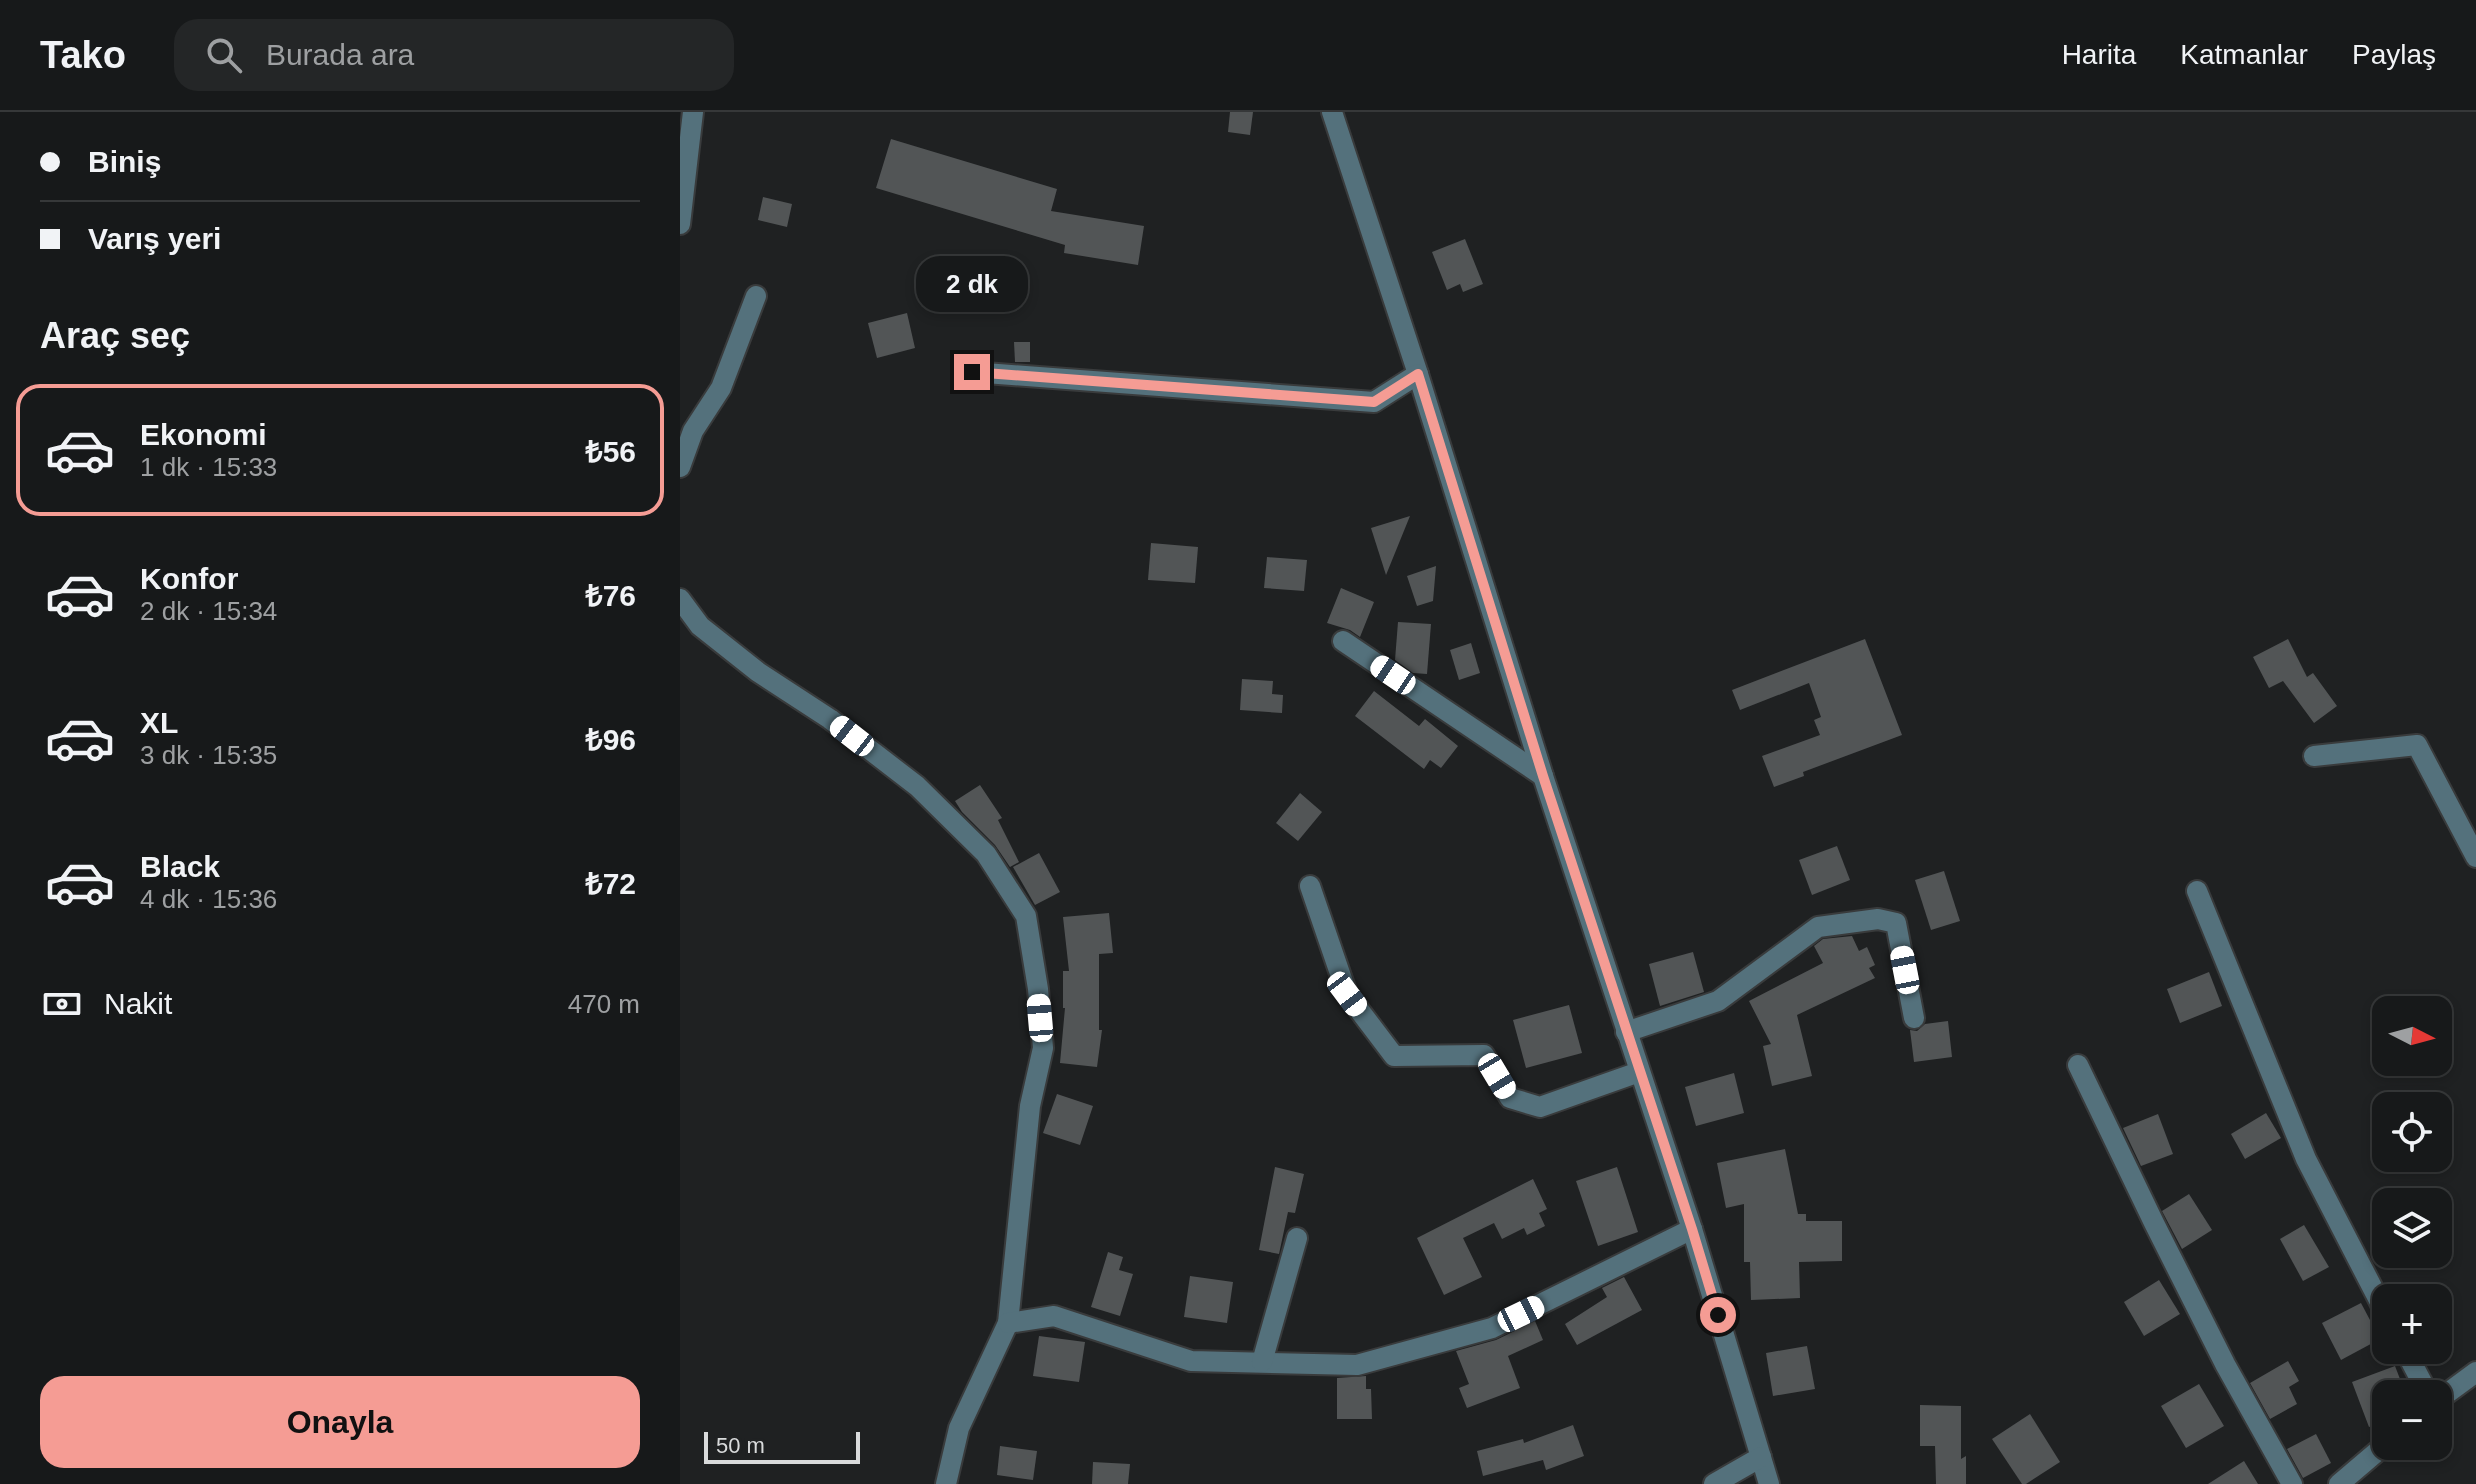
<!DOCTYPE html>
<html lang="tr">
<head>
<meta charset="utf-8">
<style>
	body { margin:0; font-family:Helvetica,sans-serif; background:#242627; color:#f1f3f6; height:100vh; display:flex; flex-direction:column; font-size:30px; white-space:nowrap }
	* { box-sizing:border-box; margin:0 }
	p { font-size:26px; color:#9ea0a2 }
	.icon { flex:none; width:44px; height:44px; fill:none; stroke:currentColor; stroke-width:2; stroke-linecap:round; stroke-linejoin:round }
	.map { position:relative; flex:1; overflow:hidden }
	.side { display:flex; flex-direction:column; background:#17191a; width:680px }
	.side>* { flex:none }
	.guide { display:grid; align-content:center; height:176px; padding:0 40px; background:#17191a }
	.needle { width:52px; rotate:96deg }
	.fabs { position:absolute; left:1692px; top:884px; display:grid; gap:16px }
	.fabs a { display:grid; place-items:center; width:80px; height:80px; border-radius:16px; background:#17191a; box-shadow:0 4px 12px #0003,0 0 0 2px #363839; font-size:40px }
	.scale { position:absolute; left:24px; bottom:20px; width:156px; box-sizing:border-box; padding-left:8px; border:4px solid #d9dbdc; border-top:0; font-size:22px; line-height:28px; white-space:nowrap; color:#d9dbdc; -webkit-text-stroke:6px #1f2122; paint-order:stroke }
	.end { position:absolute; width:36px; height:36px; margin:-18px; border:10px solid #f59c94; background:#111; box-shadow:0 0 0 4px #111 }
	.from { border-radius:50% }
	.bubble { position:absolute; height:56px; border-radius:24px; background:#17191a; box-shadow:0 4px 12px #0003,0 0 0 2px #363839; font-size:26px; font-weight:700; line-height:56px; text-align:center }
	.car { position:absolute; width:24px; height:48px; margin:-24px -12px; border-radius:10px; box-shadow:0 0 6px 2px #0007; background:linear-gradient(#fff 24%,#345 0 40%,#fff 0 76%,#345 0 86%,#fff 0) }
	.guide b { display:flex; align-items:center; gap:28px; height:76px; font-size:30px }
	.guide b+b { border-top:2px solid #363839 }
	.guide i { width:20px; height:20px; background:#f1f3f6 }
	ul { padding:0; list-style:none }
	li { display:flex; align-items:center; gap:24px; height:132px; margin:0 16px 12px; padding:0 24px; border:4px solid transparent; border-radius:24px }
	li div { flex:1 }
	li b { display:block; font-size:30px }
	li em { font-style:normal; font-weight:700 }
	li.active { border-color:#f59c94 }
	li>.icon { width:72px; height:72px; stroke-width:1.5 }
	h2 { padding:0 40px; font-size:36px; line-height:96px }
	.pay { display:flex; align-items:center; gap:20px; height:88px; padding:0 40px; font-size:30px }
	.pay p { margin-inline-start:auto }
	.primary-button { display:flex; gap:16px; margin-top:auto; padding:16px 40px }
	.primary-button a { flex:1; height:92px; border-radius:24px; background:#f59c94; color:#111; font-size:32px; font-weight:700; line-height:92px; text-align:center }
	header { display:flex; align-items:center; gap:48px; box-sizing:border-box; height:112px; padding:0 40px; background:#17191a; border-bottom:2px solid #363839 }
	header strong { font-size:38px }
	nav { display:flex; gap:44px; margin-inline-start:auto; font-size:28px }
	.search { width:560px; height:72px; background:#242627; display:flex; align-items:center; gap:20px; box-sizing:border-box; padding:0 28px; border-radius:24px; color:#9ea0a2; font-size:30px }
	main { display:flex; flex:1; min-height:0 }
	.map>svg:first-child { display:block }
	.building { fill:#525556 }
	.lines { fill:none; stroke-linecap:round; stroke-linejoin:round }
	.minor-casing { stroke:#393b3c; stroke-width:24 }
	.minor { stroke:#54717c; stroke-width:20 }
	.route { stroke:#f59c94; stroke-width:10 }
</style>
</head>
<body>
<header>
<strong>Tako</strong>
<div class="search"><svg class="icon" aria-label="search" viewBox="0 0 24 24"><circle cx="10" cy="10" r="6"/><path d="M15 15l6 6"/></svg>Burada ara</div>
<nav><a>Harita</a><a>Katmanlar</a><a>Paylaş</a></nav>
</header>
<main>
<section class="side">
<div class="guide">
<b><i class="from"></i>Biniş</b>
<b><i></i>Varış yeri</b>
</div>
<h2>Araç seç</h2>
<ul>
<li class="active"><svg class="icon" aria-label="car" viewBox="0 0 24 24"><path d="M5 17H2v-5l4-1 3-4h7l3 4 3 1v5h-3M9 17h6M6 11h13"/><circle cx="7" cy="17" r="2"/><circle cx="17" cy="17" r="2"/></svg><div><b>Ekonomi</b><p>1 dk · 15:33</p></div><em>₺56</em></li>
<li><svg class="icon" aria-label="car" viewBox="0 0 24 24"><path d="M5 17H2v-5l4-1 3-4h7l3 4 3 1v5h-3M9 17h6M6 11h13"/><circle cx="7" cy="17" r="2"/><circle cx="17" cy="17" r="2"/></svg><div><b>Konfor</b><p>2 dk · 15:34</p></div><em>₺76</em></li>
<li><svg class="icon" aria-label="car" viewBox="0 0 24 24"><path d="M5 17H2v-5l4-1 3-4h7l3 4 3 1v5h-3M9 17h6M6 11h13"/><circle cx="7" cy="17" r="2"/><circle cx="17" cy="17" r="2"/></svg><div><b>XL</b><p>3 dk · 15:35</p></div><em>₺96</em></li>
<li><svg class="icon" aria-label="car" viewBox="0 0 24 24"><path d="M5 17H2v-5l4-1 3-4h7l3 4 3 1v5h-3M9 17h6M6 11h13"/><circle cx="7" cy="17" r="2"/><circle cx="17" cy="17" r="2"/></svg><div><b>Black</b><p>4 dk · 15:36</p></div><em>₺72</em></li>
</ul>
<div class="pay"><svg class="icon" aria-label="cash" viewBox="0 0 24 24"><path d="M3 7h18v10H3z"/><circle cx="12" cy="12" r="2"/></svg>Nakit<p>470 m</p></div>
<div class="primary-button"><a>Onayla</a></div>
</section>
<div class="map">
<svg width="1796" height="1372" viewBox="0 0 1796 1372">
	<rect width="100%" height="100%" fill="#1f2122"/>
	<g class="building">
		<path d="M 550,0 L 573,0 L 570,23 L 548,20 Z"/>
		<path d="M 211,27 L 377,77 L 371,99 L 464,114 L 458,153 L 384,141 L 385,133 L 196,76 Z"/>
		<path d="M 83,85 L 112,92 L 107,115 L 78,108 Z"/>
		<path d="M 785,127 L 803,172 L 783,180 L 780,172 L 767,178 L 752,140 Z"/>
		<path d="M 227,201 L 235,236 L 197,246 L 188,211 Z"/>
		<path d="M 334,230 L 350,230 L 350,250 L 335,250 Z"/>
		<path d="M 730,404 L 706,463 L 691,416 Z"/>
		<path d="M 471,431 L 518,435 L 515,471 L 468,468 Z"/>
		<path d="M 587,445 L 627,448 L 624,479 L 584,476 Z"/>
		<path d="M 756,454 L 753,489 L 737,494 L 727,464 Z"/>
		<path d="M 661,476 L 694,490 L 680,525 L 670,518 L 647,511 Z"/>
		<path d="M 718,510 L 751,512 L 747,562 L 733,561 L 715,548 Z"/>
		<path d="M 1185,527 L 1222,623 L 1123,660 L 1124,664 L 1094,675 L 1082,644 L 1140,623 L 1134,608 L 1141,605 L 1129,571 L 1060,598 L 1052,578 Z"/>
		<path d="M 1608,527 L 1627,565 L 1633,561 L 1657,594 L 1634,611 L 1603,569 L 1589,576 L 1573,545 Z"/>
		<path d="M 791,531 L 800,561 L 779,568 L 770,538 Z"/>
		<path d="M 562,567 L 593,569 L 592,582 L 603,583 L 602,601 L 560,598 Z"/>
		<path d="M 694,579 L 739,614 L 745,607 L 778,634 L 761,656 L 750,648 L 744,657 L 675,604 Z"/>
		<path d="M 300,673 L 322,706 L 318,708 L 339,750 L 330,755 L 315,733 L 282,700 L 275,689 Z"/>
		<path d="M 620,681 L 642,700 L 618,729 L 596,711 Z"/>
		<path d="M 1157,734 L 1170,768 L 1132,783 L 1119,748 Z"/>
		<path d="M 359,741 L 380,780 L 355,793 L 333,755 Z"/>
		<path d="M 1264,759 L 1280,809 L 1251,818 L 1235,768 Z"/>
		<path d="M 429,801 L 433,841 L 419,842 L 419,918 L 422,918 L 417,955 L 380,951 L 385,896 L 383,896 L 383,859 L 389,859 L 383,805 Z"/>
		<path d="M 1172,824 L 1179,839 L 1187,835 L 1195,853 L 1189,856 L 1195,866 L 1117,903 L 1132,964 L 1092,974 L 1083,934 L 1091,932 L 1069,889 L 1143,851 L 1134,834 L 1143,827 Z"/>
		<path d="M 1013,840 L 1024,880 L 980,894 L 969,852 Z"/>
		<path d="M 1529,860 L 1542,894 L 1500,911 L 1487,877 Z"/>
		<path d="M 889,893 L 902,941 L 846,956 L 833,908 Z"/>
		<path d="M 1268,909 L 1272,945 L 1234,950 L 1230,918 L 1237,919 L 1245,912 Z"/>
		<path d="M 1054,961 L 1064,1001 L 1016,1014 L 1005,975 Z"/>
		<path d="M 377,982 L 413,994 L 400,1033 L 363,1021 Z"/>
		<path d="M 1586,1001 L 1601,1026 L 1565,1047 L 1551,1022 Z"/>
		<path d="M 1478,1002 L 1493,1042 L 1461,1054 L 1443,1016 Z"/>
		<path d="M 1105,1037 L 1118,1102 L 1126,1102 L 1126,1109 L 1162,1109 L 1162,1149 L 1119,1150 L 1120,1186 L 1071,1188 L 1070,1150 L 1064,1150 L 1064,1092 L 1046,1096 L 1037,1051 Z"/>
		<path d="M 595,1055 L 624,1062 L 615,1101 L 608,1100 L 599,1142 L 579,1138 Z"/>
		<path d="M 937,1055 L 958,1120 L 918,1134 L 896,1069 Z"/>
		<path d="M 853,1067 L 867,1097 L 859,1101 L 865,1114 L 847,1123 L 844,1116 L 822,1127 L 814,1111 L 783,1126 L 802,1165 L 764,1183 L 737,1126 Z"/>
		<path d="M 1509,1082 L 1532,1118 L 1502,1137 L 1482,1099 Z"/>
		<path d="M 1624,1113 L 1649,1155 L 1623,1169 L 1600,1127 Z"/>
		<path d="M 428,1140 L 443,1145 L 439,1158 L 453,1162 L 440,1204 L 411,1195 Z"/>
		<path d="M 510,1164 L 553,1170 L 547,1211 L 504,1205 Z"/>
		<path d="M 944,1165 L 962,1198 L 897,1233 L 885,1212 L 927,1185 L 922,1176 Z"/>
		<path d="M 1479,1168 L 1500,1202 L 1464,1224 L 1444,1190 Z"/>
		<path d="M 1681,1191 L 1700,1227 L 1661,1248 L 1642,1211 Z"/>
		<path d="M 855,1209 L 863,1228 L 828,1244 L 840,1276 L 787,1296 L 779,1276 L 789,1272 L 776,1239 L 816,1228 Z"/>
		<path d="M 359,1224 L 405,1230 L 399,1270 L 353,1264 Z"/>
		<path d="M 1127,1234 L 1135,1277 L 1093,1284 L 1086,1241 Z"/>
		<path d="M 1608,1249 L 1619,1269 L 1609,1275 L 1617,1292 L 1590,1307 L 1570,1271 Z"/>
		<path d="M 1715,1254 L 1725,1280 L 1706,1282 L 1706,1309 L 1689,1315 L 1672,1270 Z"/>
		<path d="M 686,1264 L 686,1277 L 691,1277 L 692,1307 L 657,1307 L 657,1266 Z"/>
		<path d="M 1519,1272 L 1544,1314 L 1506,1336 L 1481,1294 Z"/>
		<path d="M 1240,1293 L 1281,1294 L 1281,1347 L 1286,1344 L 1286,1372 L 1256,1372 L 1255,1334 L 1240,1334 Z"/>
		<path d="M 1350,1302 L 1380,1350 L 1346,1372 L 1342,1372 L 1312,1327 Z"/>
		<path d="M 893,1313 L 904,1344 L 866,1358 L 863,1348 L 803,1364 L 797,1339 L 843,1327 L 844,1331 Z"/>
		<path d="M 1636,1322 L 1651,1351 L 1623,1366 L 1607,1337 Z"/>
		<path d="M 320,1334 L 357,1339 L 353,1368 L 317,1363 Z"/>
		<path d="M 1564,1349 L 1578,1372 L 1528,1372 Z"/>
		<path d="M 413,1350 L 450,1352 L 448,1372 L 412,1372 Z"/>
	</g>
	<g class="lines">
		<defs>
			<g id="minor">
				<path d="M 652,0 L 738,262 L 863,664 L 1012,1117 L 1089,1372"/>
				<path d="M 0,112 L 13,0"/>
				<path d="M 292,260 L 694,290 L 738,262"/>
				<path d="M 0,355 L 13,319 L 41,276 L 76,184"/>
				<path d="M 0,487 L 20,514 L 78,560 L 150,607 L 237,674 L 306,742 L 346,804 L 358,877 L 363,936 L 350,994 L 328,1211 L 279,1316 L 266,1372"/>
				<path d="M 663,529 L 863,664"/>
				<path d="M 1634,644 L 1737,633 L 1796,745"/>
				<path d="M 630,774 L 667,882 L 714,944 L 804,943 L 830,986 L 860,995 L 959,960"/>
				<path d="M 1517,779 L 1626,1047 L 1706,1202"/>
				<path d="M 946,920 L 1038,889 L 1138,815 L 1198,807 L 1216,811 L 1234,906"/>
				<path d="M 1398,953 L 1474,1111 L 1545,1252 L 1612,1372"/>
				<path d="M 328,1211 L 374,1204 L 511,1249 L 677,1253 L 812,1216 L 1012,1117"/>
				<path d="M 1725,1238 L 1748,1282"/>
				<path d="M 582,1250 L 617,1126"/>
				<path d="M 1758,1288 L 1796,1260"/>
				<path d="M 1034,1372 L 1081,1345"/>
				<path d="M 1659,1372 L 1706,1332"/>
			</g>
		</defs>
		<use href="#minor" class="minor-casing"/>
		<use href="#minor" class="minor"/>
	</g>
	<g class="lines">
		<path class="route" d="M 292,260 L 694,290 L 738,262 L 863,664 L 1012,1117 L 1038,1203"/>
	</g>
</svg>
<div class="fabs">
<a><svg class="needle" viewBox="-14 -14 28 28"><path d="M0-13l5 13h-10z" fill="#e53935"/><path d="M0 13l5-13h-10z" fill="#9ea0a2"/></svg></a>
<a><svg class="icon" aria-label="locate" viewBox="0 0 24 24"><circle cx="12" cy="12" r="6"/><path d="M12 2v4M12 18v4M2 12h4M18 12h4"/></svg></a>
<a><svg class="icon" aria-label="layers" viewBox="0 0 24 24"><path d="M12 4l9 5-9 5-9-5zM3 14l9 5 9-5"/></svg></a>
<a>+</a>
<a>−</a>
</div>
<div class="scale">50 m</div>
<i class="end from" style="left:1038px;top:1203px"></i>
<i class="end" style="left:292px;top:260px"></i>
<div class="bubble" style="left:236px;top:144px;width:112px">2 dk</div>
<i class="car" style="left:713px;top:563px;rotate:304deg"></i>
<i class="car" style="left:172px;top:624px;rotate:308deg"></i>
<i class="car" style="left:1225px;top:858px;rotate:349deg"></i>
<i class="car" style="left:667px;top:882px;rotate:143deg"></i>
<i class="car" style="left:360px;top:906px;rotate:355deg"></i>
<i class="car" style="left:817px;top:964px;rotate:149deg"></i>
<i class="car" style="left:841px;top:1202px;rotate:64deg"></i>
</div>
</main>
</body>
</html>
